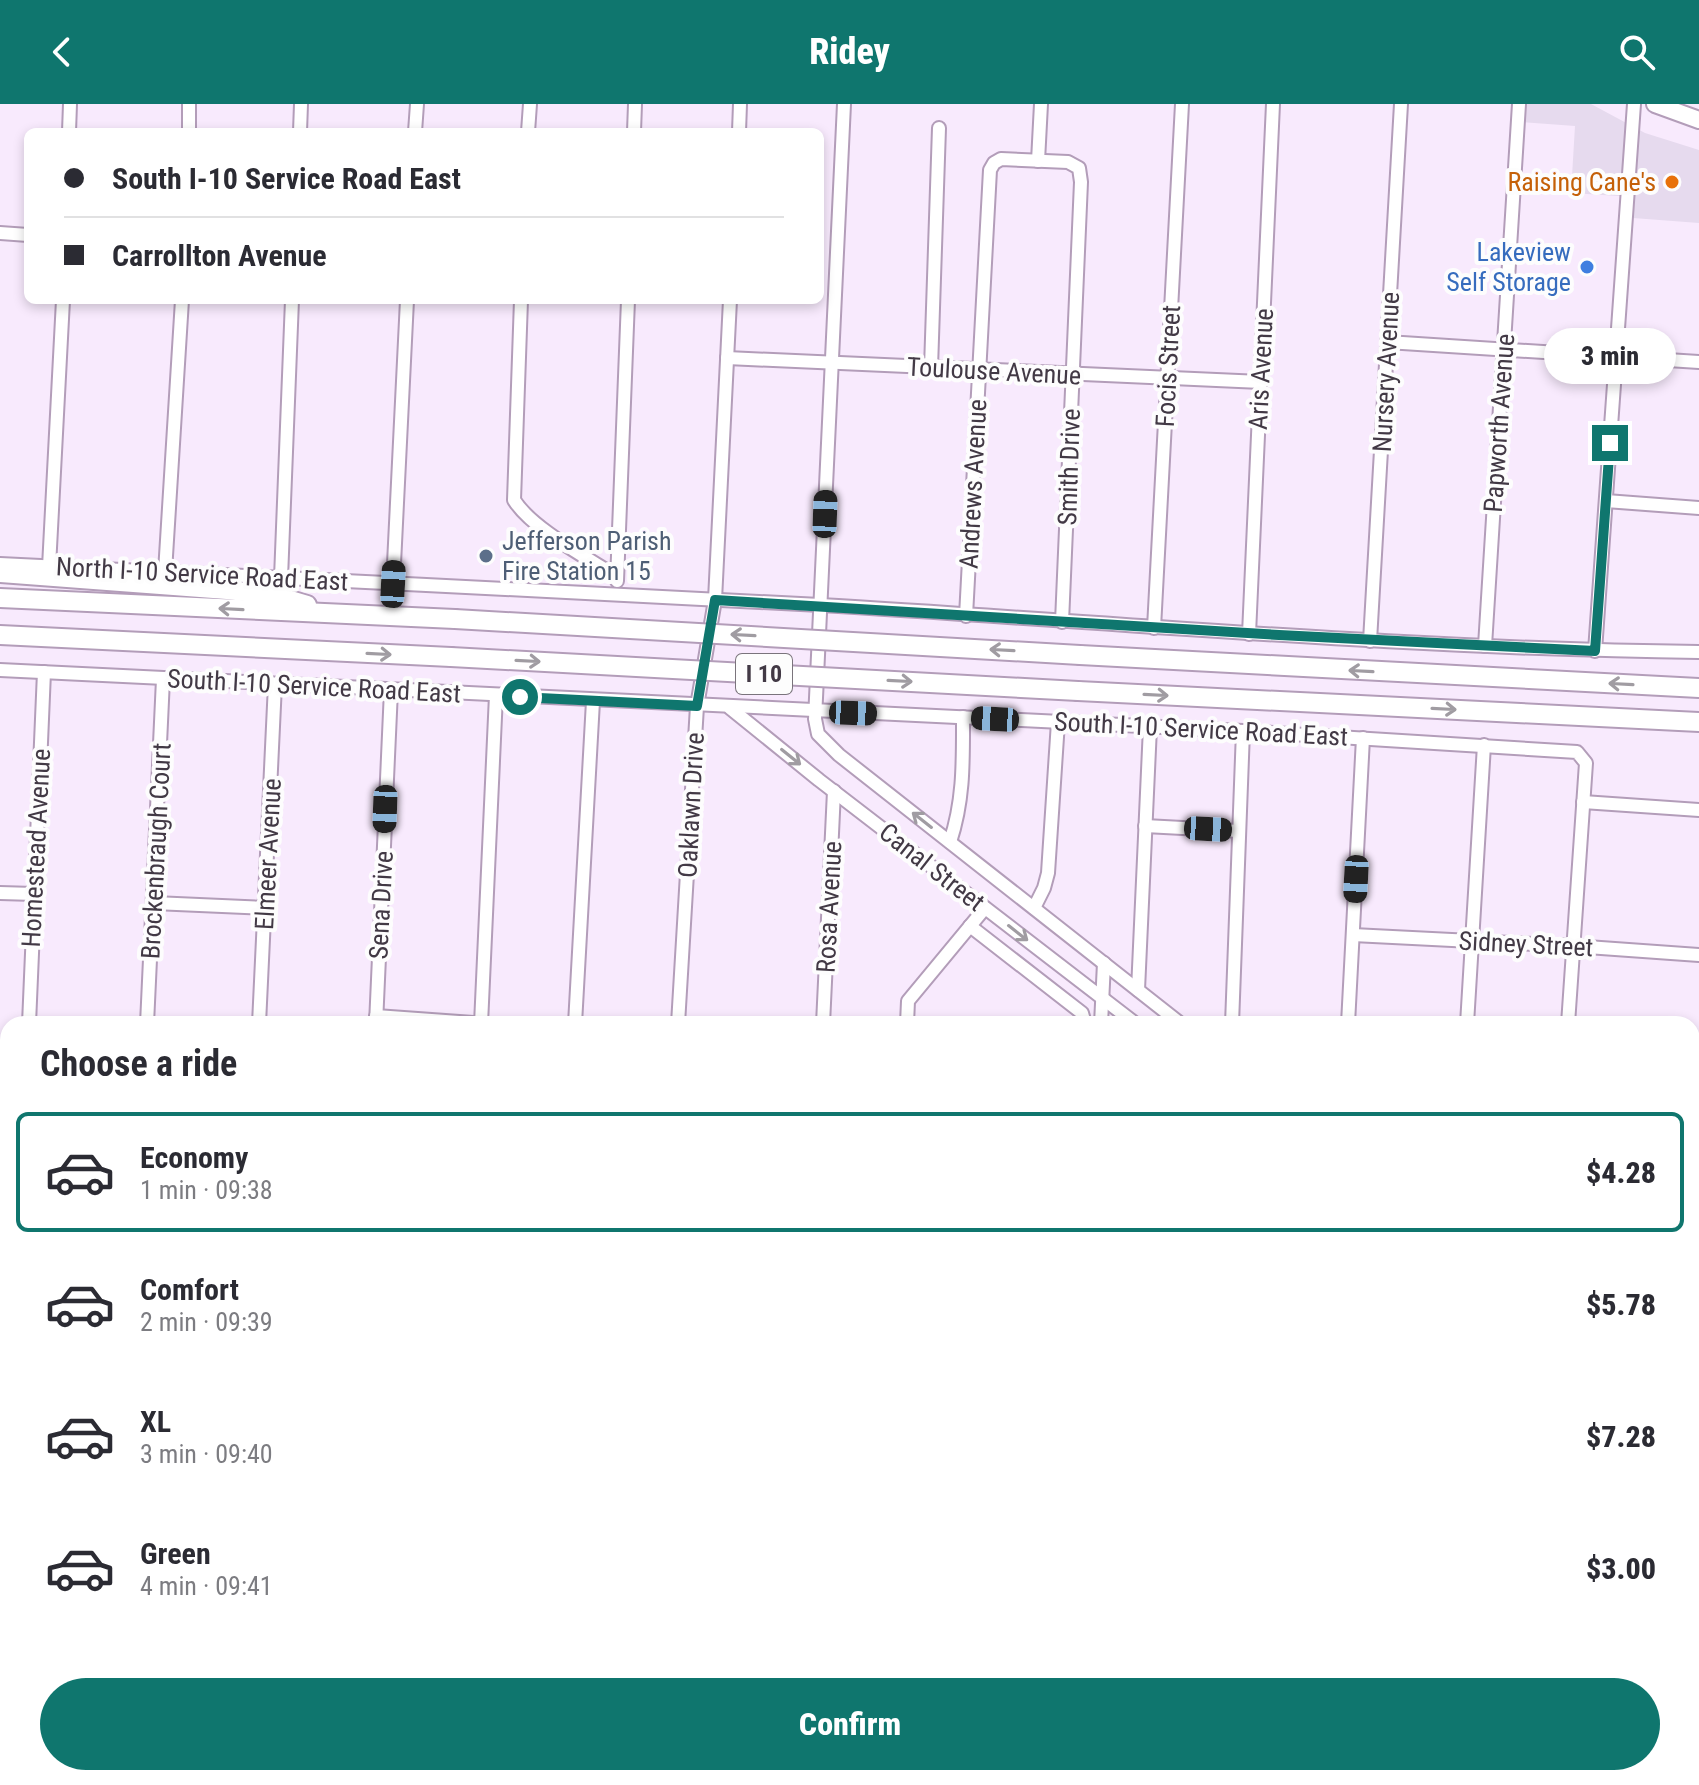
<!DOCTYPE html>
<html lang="en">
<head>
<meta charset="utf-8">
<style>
	body { margin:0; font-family:"Roboto Condensed",sans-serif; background:#f2f2f3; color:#2b2b33; height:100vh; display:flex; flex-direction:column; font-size:30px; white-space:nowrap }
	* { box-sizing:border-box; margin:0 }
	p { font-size:26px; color:#7c7c81 }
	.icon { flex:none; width:44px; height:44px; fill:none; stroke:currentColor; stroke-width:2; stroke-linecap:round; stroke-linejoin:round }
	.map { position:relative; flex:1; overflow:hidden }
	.drawer { position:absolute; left:0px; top:912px; width:1700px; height:770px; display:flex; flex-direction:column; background:#fff; border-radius:24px 24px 0 0; box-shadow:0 4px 12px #0003 }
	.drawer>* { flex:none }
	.banner { position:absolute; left:24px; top:24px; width:800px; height:176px; border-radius:12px; box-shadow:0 4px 12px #0003; display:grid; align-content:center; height:176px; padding:0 40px; background:#fff }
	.end { position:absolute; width:36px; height:36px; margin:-18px; border:10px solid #0f766e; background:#fff; box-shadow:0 0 0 4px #fff }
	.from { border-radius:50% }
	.bubble { position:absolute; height:56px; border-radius:28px; background:#fff; box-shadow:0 4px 12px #0003; font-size:26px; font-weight:800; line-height:56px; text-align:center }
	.car { position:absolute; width:24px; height:48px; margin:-24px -12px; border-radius:10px; box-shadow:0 0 6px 2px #0007; background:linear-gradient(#222 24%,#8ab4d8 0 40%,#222 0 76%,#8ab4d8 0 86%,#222 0) }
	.banner b { display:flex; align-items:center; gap:28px; height:76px; font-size:30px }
	.banner b+b { border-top:2px solid #e1e1e2 }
	.banner i { width:20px; height:20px; background:#2b2b33 }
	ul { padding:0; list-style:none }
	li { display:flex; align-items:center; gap:24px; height:120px; margin:0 16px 12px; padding:0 24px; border:4px solid transparent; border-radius:12px }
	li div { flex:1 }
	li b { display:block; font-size:30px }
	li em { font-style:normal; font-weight:800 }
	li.selected { border-color:#0f766e }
	li>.icon { width:72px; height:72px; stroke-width:1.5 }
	h2 { padding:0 40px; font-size:36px; line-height:96px }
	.primary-button { display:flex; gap:16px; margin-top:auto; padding:16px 40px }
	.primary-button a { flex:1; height:92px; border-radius:48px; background:#0f766e; color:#fff; font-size:32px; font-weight:800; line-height:92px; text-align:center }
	header { display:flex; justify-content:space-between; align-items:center; height:104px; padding:0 40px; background:#0f766e; color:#fff; font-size:36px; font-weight:800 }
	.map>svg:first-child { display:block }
	.commercial { fill:#e6daee }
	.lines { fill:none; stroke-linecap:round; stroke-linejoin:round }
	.minor-casing { stroke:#b39db9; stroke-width:16 }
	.major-casing { stroke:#b39db9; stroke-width:20 }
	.highway-casing { stroke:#b39db9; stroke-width:22 }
	.minor { stroke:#fff; stroke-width:12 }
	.major { stroke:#fff; stroke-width:16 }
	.highway { stroke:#fff; stroke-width:18 }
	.highway-bridge-casing { stroke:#b39db9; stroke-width:22; stroke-linecap:butt }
	.highway-bridge { stroke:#fff; stroke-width:18 }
	.oneway { stroke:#a09ca2 }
	.route { stroke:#0f766e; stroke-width:10 }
	.food-dot { fill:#e8710a; stroke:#fdfdfd; stroke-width:3 }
	.shop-dot { fill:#3f7fe0; stroke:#fdfdfd; stroke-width:3 }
	.service-dot { fill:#5c6f8a; stroke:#fdfdfd; stroke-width:3 }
	.labels { text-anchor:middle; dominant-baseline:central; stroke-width:8; stroke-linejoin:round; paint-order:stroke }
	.shield { fill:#fdfdfd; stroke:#7a747c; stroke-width:2 }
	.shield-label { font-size:24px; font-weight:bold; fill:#423945 }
	.food-label { font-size:26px; fill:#c56008; stroke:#fdfdfd; text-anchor:end }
	.shop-label { font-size:26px; fill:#366cbe; stroke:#fdfdfd; text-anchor:end }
	.street-label { font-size:26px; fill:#423945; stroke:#fdfdfd }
	.service-label { font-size:26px; fill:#4e5e75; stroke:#fdfdfd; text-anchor:start }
</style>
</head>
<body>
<header><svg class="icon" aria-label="back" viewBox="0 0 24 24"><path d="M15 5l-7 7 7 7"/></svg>Ridey<svg class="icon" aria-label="search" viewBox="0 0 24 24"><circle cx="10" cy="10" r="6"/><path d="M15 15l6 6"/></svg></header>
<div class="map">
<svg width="1699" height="1681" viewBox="0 0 1699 1681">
	<rect width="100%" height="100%" fill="#f8eafd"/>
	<g class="commercial">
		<path d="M 1523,0 L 1591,0 L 1645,29 L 1699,46 L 1699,119 L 1633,114 L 1634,93 L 1571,89 L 1575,22 L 1521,18 Z"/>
		<path d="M 810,1674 L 1055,1674 L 1054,1681 L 819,1681 Z"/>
	</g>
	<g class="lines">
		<defs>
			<g id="minor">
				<path d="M 844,0 L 815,615 L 818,630 L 839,651 L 1181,920"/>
				<path d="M 69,28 L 70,0"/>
				<path d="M 189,28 L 189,0"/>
				<path d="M 300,28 L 301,0"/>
				<path d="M 415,28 L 417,0"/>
				<path d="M 528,28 L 530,0"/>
				<path d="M 634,28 L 635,0"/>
				<path d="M 739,28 L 740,0"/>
				<path d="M 1038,57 L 1041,0"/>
				<path d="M 0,129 L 28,131"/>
				<path d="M 521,196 L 514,396 C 532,425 588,454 617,473"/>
				<path d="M 1387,238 L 1699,258"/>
				<path d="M 727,254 L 1261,278"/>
				<path d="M 931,264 L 939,24"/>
				<path d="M 1606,397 L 1699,404"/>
				<path d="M 0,460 C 273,474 547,486 820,501 C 1113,518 1405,545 1699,548"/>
				<path d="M 49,463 L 63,196"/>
				<path d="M 165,468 L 182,196"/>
				<path d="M 281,474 L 292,196"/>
				<path d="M 617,477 L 628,196"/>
				<path d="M 393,480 L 407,196"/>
				<path d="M 966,512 L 990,66 L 994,59 L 1001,55 L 1068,58 L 1079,64 L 1081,78 L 1062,518"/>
				<path d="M 1154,524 L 1182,0"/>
				<path d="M 1249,530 L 1273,0"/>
				<path d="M 1370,537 L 1401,0"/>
				<path d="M 1485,542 L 1519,0"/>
				<path d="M 1595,547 L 1634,0"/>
				<path d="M 0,566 L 1243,627 L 1577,648 L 1586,659 L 1568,920"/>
				<path d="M 730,604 L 819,676 L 1136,920"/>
				<path d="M 1583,698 L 1699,706"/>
				<path d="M 1145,722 L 1239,727"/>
				<path d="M 950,738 C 964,696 963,657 963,613"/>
				<path d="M 0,789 L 34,790"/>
				<path d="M 154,799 L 265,804"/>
				<path d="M 1034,804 L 1044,784 L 1048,769 L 1058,618"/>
				<path d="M 970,822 L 1082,909 L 1085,920"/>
				<path d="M 1353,831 L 1573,842 L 1699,851"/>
				<path d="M 1138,886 L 1150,623"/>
				<path d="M 376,912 L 487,920"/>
				<path d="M 29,920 L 44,568"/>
				<path d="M 147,920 L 163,575"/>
				<path d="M 259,920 L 275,580"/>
				<path d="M 376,920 L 391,586"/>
				<path d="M 481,920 L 496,591"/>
				<path d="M 575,920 L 593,597"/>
				<path d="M 678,920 L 697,602 L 715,496 L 730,196"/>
				<path d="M 823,920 L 834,687"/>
				<path d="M 907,920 L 908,897 L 985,804"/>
				<path d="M 1101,920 L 1104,859"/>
				<path d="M 1232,920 L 1243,627"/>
				<path d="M 1348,920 L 1363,634"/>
				<path d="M 1467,920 L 1484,641"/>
				<path d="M 1692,999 L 1699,1000"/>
				<path d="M 0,1127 L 8,1127"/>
				<path d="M 1692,1193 L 1699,1078"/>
				<path d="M 1692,1316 L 1699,1321"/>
				<path d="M 1692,1355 L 1699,1360"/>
				<path d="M 0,1494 L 8,1355"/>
				<path d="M 1692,1623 L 1699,1623"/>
				<path d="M 119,1681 L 119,1674"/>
				<path d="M 230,1681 L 230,1674"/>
				<path d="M 339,1681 L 339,1674"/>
				<path d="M 460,1681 L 461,1674"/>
				<path d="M 480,1681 L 480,1674"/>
				<path d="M 796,1681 L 801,1674"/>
				<path d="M 889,1681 L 889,1674"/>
				<path d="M 1068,1681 L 1068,1674"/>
				<path d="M 1184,1681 L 1184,1674"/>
				<path d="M 1301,1681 L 1301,1674"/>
				<path d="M 1419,1681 L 1419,1674"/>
				<path d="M 1517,1681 L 1517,1674"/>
				<path d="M 1656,1681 L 1656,1674"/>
			</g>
			<g id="major">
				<path d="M 1655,0 L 1699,16"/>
				<path d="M 825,1674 L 836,1681"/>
				<path d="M 260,1681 L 275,1674"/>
			</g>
			<g id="highway">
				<path d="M 0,469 L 227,486 L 273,491 L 307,501"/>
				<path d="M 0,494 L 455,515"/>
				<path d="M 0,531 L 451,553"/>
				<path d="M 1080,551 L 1699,584"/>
				<path d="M 1078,587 L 1699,618"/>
			</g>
		</defs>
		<use href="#minor" class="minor-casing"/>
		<use href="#major" class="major-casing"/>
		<use href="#highway" class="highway-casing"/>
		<use href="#minor" class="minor"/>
		<use href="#major" class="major"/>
		<use href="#highway" class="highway"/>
		<defs>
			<g id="highway-bridge">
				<path d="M 455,515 L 1080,551"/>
				<path d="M 451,553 L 1078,587"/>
			</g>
		</defs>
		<use href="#highway-bridge" class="highway-bridge-casing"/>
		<use href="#highway-bridge" class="highway-bridge"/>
	</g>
	<defs><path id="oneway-shaft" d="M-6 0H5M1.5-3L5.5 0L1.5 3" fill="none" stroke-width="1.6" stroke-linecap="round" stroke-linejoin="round" transform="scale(2)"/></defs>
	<g class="oneway">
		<use href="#oneway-shaft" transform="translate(231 505) rotate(-177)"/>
		<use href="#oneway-shaft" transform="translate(743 531) rotate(-177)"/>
		<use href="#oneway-shaft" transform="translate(1002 546) rotate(-177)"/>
		<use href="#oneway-shaft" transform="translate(379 550) rotate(3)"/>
		<use href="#oneway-shaft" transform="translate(528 557) rotate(3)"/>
		<use href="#oneway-shaft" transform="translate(1361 567) rotate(-177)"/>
		<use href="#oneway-shaft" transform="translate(900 577) rotate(3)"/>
		<use href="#oneway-shaft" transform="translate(1621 580) rotate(-177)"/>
		<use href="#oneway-shaft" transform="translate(1156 591) rotate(3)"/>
		<use href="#oneway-shaft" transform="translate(1444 605) rotate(3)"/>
		<use href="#oneway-shaft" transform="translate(791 653) rotate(39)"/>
		<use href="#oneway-shaft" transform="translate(922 716) rotate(-142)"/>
		<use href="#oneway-shaft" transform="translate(1018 829) rotate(38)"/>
	</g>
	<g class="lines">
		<path class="route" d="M 520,593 L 697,602 L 715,496 L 1279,531 L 1595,547 L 1610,339"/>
	</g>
	<circle class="food-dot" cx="1672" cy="78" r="8"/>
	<circle class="shop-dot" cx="1587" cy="163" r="8"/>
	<circle class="service-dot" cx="486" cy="452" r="8"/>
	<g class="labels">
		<rect class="shield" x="736" y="550" width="56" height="40" rx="6"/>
		<g class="shield-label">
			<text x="764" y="570">I 10</text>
		</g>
		<g class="food-label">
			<text x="1656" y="78">Raising Cane's</text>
		</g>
		<g class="shop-label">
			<text x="1571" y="148">Lakeview<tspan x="1571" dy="30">Self Storage</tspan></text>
		</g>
		<g class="street-label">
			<text transform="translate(1168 262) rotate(-87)">Focis Street</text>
			<text transform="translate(1261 265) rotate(-87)">Aris Avenue</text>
			<text transform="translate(994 267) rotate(3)">Toulouse Avenue</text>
			<text transform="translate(1386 268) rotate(-87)">Nursery Avenue</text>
			<text transform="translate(1499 319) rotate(-86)">Papworth Avenue</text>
			<text transform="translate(1069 363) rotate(-88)">Smith Drive</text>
			<text transform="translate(973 380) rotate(-87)">Andrews Avenue</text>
			<text transform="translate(202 470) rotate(3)">North I-10 Service Road East</text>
			<text transform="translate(314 582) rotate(3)">South I-10 Service Road East</text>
			<text transform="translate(1201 625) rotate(3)">South I-10 Service Road East</text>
			<text transform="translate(691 701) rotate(-87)">Oaklawn Drive</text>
			<text transform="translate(36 744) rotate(-87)">Homestead Avenue</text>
			<text transform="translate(156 747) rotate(-87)">Brockenbraugh Court</text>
			<text transform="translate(268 750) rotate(-87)">Elmeer Avenue</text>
			<text transform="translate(932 763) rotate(38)">Canal Street</text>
			<text transform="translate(381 801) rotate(-87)">Sena Drive</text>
			<text transform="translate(829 803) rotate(-87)">Rosa Avenue</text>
			<text transform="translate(1526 840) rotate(3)">Sidney Street</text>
		</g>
		<g class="service-label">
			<text x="502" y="437">Jefferson Parish<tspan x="502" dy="30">Fire Station 15</tspan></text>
		</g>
	</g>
</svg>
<i class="end from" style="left:520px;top:593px"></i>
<i class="end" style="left:1610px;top:339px"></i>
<div class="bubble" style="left:1544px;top:224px;width:132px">3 min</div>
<i class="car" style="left:825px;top:410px;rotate:2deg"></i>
<i class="car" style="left:393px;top:480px;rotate:3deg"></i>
<i class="car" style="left:853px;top:609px;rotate:92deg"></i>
<i class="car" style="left:995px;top:615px;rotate:273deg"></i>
<i class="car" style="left:385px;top:705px;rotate:182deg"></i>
<i class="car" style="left:1208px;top:725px;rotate:93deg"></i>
<i class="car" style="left:1356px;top:775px;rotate:183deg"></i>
<div class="banner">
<b><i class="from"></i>South I-10 Service Road East</b>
<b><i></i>Carrollton Avenue</b>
</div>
<section class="drawer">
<h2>Choose a ride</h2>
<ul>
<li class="selected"><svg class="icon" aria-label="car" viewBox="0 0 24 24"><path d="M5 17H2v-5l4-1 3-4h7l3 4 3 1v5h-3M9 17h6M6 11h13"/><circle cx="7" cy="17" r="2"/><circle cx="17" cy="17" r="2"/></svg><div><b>Economy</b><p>1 min · 09:38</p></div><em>$4.28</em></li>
<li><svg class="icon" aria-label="car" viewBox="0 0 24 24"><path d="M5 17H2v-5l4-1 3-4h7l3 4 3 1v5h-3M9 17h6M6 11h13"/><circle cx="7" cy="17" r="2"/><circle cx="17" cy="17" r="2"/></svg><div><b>Comfort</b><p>2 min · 09:39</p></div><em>$5.78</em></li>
<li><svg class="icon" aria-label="car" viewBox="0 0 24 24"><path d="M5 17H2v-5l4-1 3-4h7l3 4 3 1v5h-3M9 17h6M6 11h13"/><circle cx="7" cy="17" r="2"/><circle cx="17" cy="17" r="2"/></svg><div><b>XL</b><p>3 min · 09:40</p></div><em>$7.28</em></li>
<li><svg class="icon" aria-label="car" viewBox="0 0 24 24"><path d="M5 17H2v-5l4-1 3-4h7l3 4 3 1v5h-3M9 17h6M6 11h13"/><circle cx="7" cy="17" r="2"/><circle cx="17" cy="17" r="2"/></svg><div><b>Green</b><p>4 min · 09:41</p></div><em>$3.00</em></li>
</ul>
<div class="primary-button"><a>Confirm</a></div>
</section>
</div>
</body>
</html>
